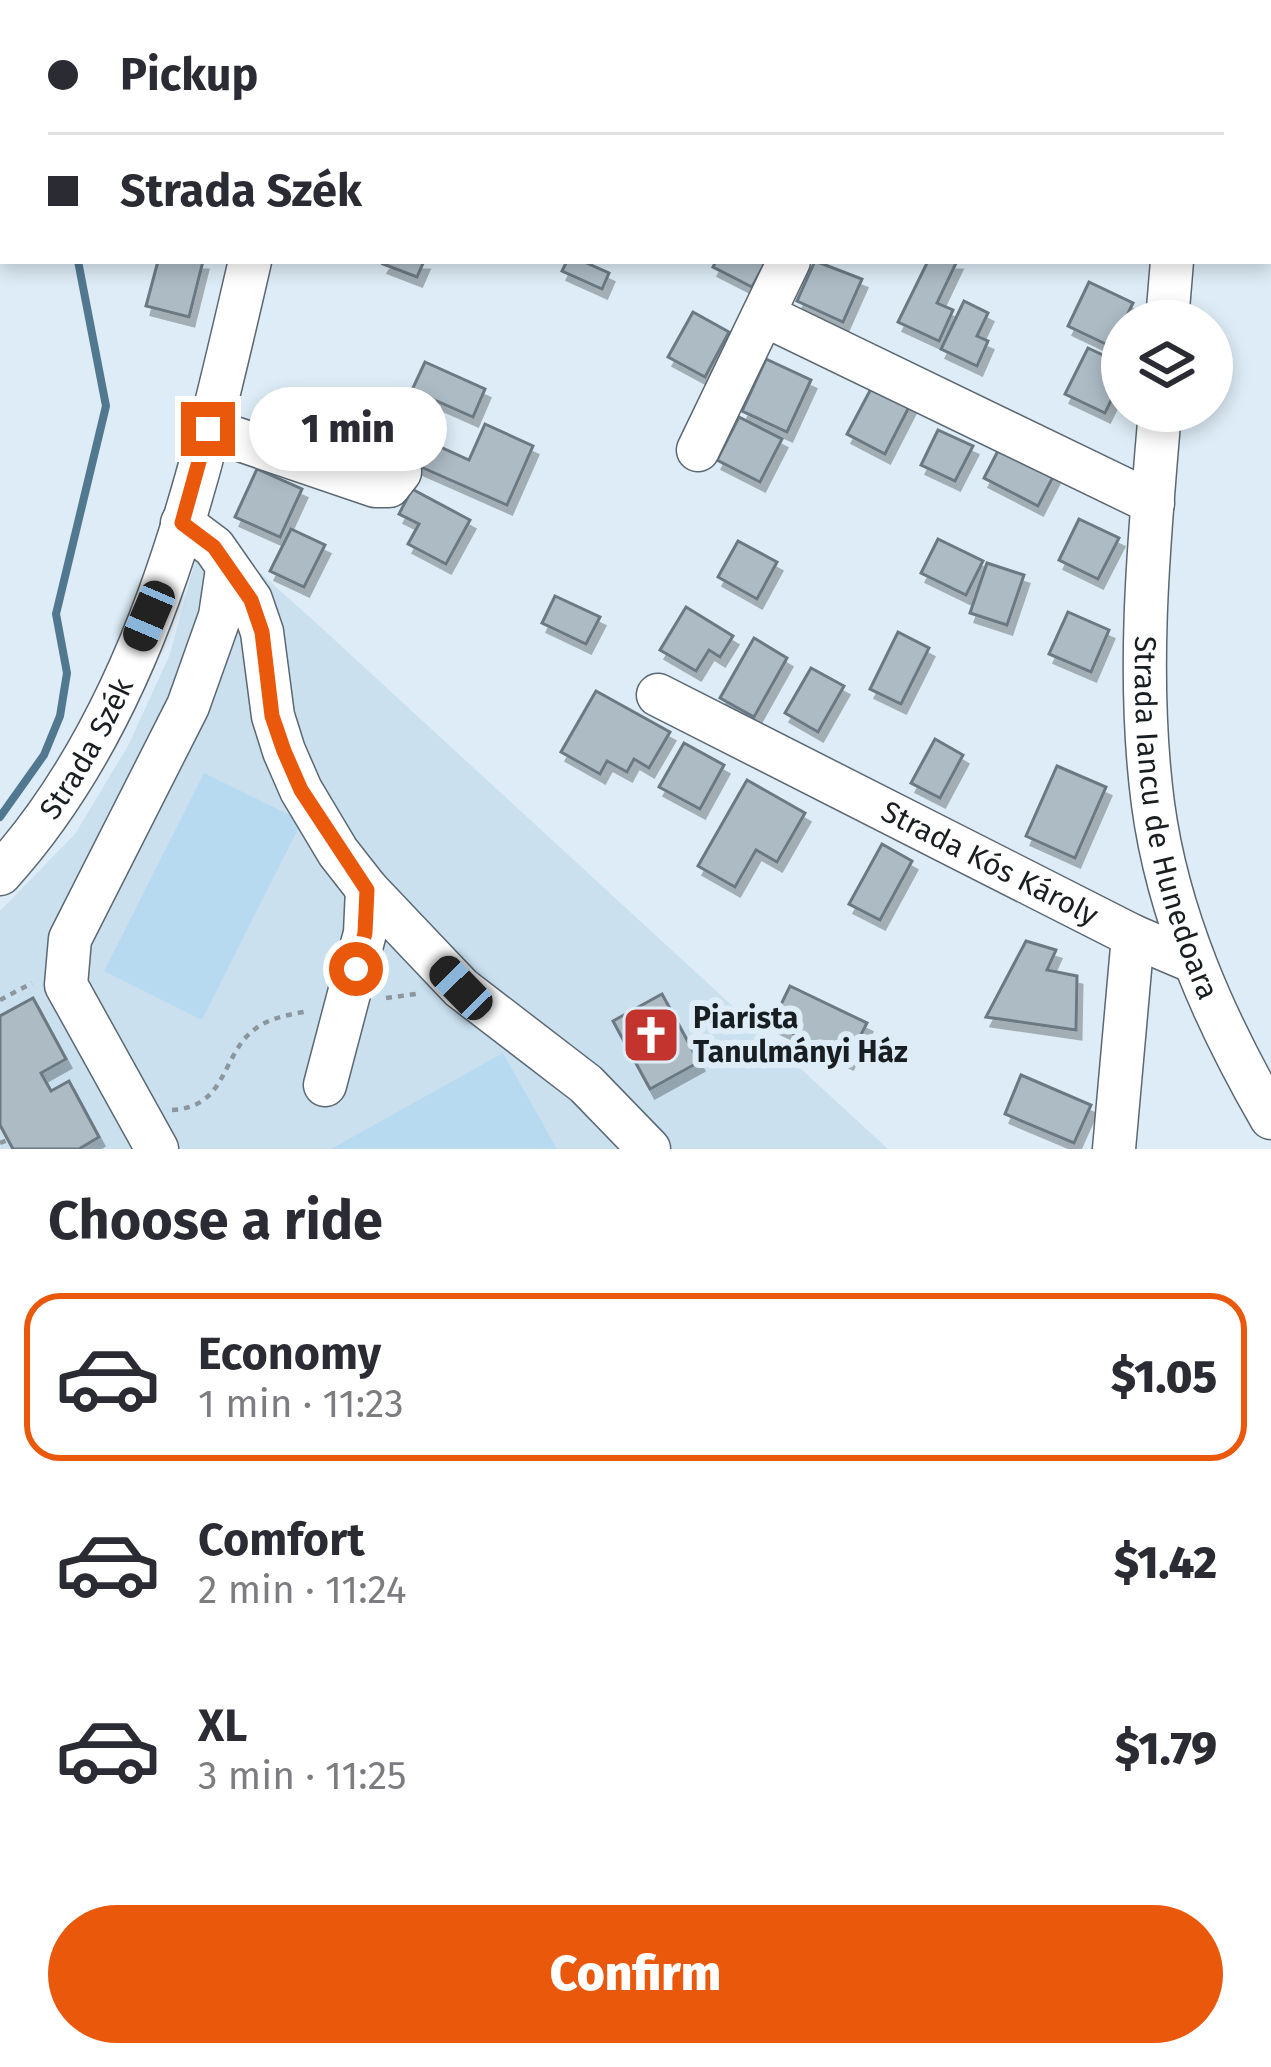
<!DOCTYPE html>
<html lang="en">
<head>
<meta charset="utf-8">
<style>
	body { margin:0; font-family:"Fira Sans",sans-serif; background:#f2f2f3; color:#2b2b33; height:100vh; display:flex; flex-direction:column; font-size:45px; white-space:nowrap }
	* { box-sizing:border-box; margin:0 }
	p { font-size:39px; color:#7c7c81 }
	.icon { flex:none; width:66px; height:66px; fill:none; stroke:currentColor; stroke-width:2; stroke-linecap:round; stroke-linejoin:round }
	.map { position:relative; height:1149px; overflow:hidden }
	.details { display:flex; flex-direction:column; background:#fff; flex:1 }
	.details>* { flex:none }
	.hud { position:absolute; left:0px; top:0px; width:1272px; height:264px; box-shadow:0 6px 18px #0003; display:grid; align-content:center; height:264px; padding:0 48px; background:#fff }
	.controls { position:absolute; left:1101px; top:300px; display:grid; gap:24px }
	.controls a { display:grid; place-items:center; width:132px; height:132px; border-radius:50%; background:#fff; box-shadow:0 6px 18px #0003; font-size:60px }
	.end { position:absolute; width:54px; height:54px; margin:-27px; border:15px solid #ea580c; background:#fff; box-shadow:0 0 0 6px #fff }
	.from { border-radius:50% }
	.bubble { position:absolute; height:84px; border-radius:42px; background:#fff; box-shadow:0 6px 18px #0003; font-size:39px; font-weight:800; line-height:84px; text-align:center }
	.car { position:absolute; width:36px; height:72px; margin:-36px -18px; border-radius:15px; box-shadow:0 0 9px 3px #0007; background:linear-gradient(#222 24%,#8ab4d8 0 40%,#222 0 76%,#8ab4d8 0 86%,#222 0) }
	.hud b { display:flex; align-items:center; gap:42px; height:114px; font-size:45px }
	.hud b+b { border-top:3px solid #e1e1e2 }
	.hud i { width:30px; height:30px; background:#2b2b33 }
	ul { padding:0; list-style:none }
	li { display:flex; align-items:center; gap:36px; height:168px; margin:0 24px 18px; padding:0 24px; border:6px solid transparent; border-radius:36px }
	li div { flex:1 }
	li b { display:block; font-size:45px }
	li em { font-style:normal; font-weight:800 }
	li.current { border-color:#ea580c }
	li>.icon { width:108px; height:108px; stroke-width:1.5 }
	h2 { padding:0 48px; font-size:54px; line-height:144px }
	.action { display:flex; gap:24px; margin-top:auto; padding:24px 48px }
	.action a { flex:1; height:138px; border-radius:72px; background:#ea580c; color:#fff; font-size:48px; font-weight:800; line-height:138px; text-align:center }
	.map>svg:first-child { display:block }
	.built { fill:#cae0ef }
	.green { fill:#b8daf0 }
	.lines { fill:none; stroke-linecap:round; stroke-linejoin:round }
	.stream { stroke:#527890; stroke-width:8 }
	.building { fill:#adbbc5; stroke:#6c7982; stroke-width:3; filter:url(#shadow) }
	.minor-casing { stroke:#5b6871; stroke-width:45 }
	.path { stroke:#8b969d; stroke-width:4.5; stroke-dasharray:6 6; stroke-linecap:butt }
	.minor { stroke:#fff; stroke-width:42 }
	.route { stroke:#ea580c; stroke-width:15 }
	.labels { text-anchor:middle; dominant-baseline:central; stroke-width:12; stroke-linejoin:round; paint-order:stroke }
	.street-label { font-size:30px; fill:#181e21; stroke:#ddecf6 }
	.poi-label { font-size:30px; font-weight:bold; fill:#181e21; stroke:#ddecf6; text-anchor:start }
</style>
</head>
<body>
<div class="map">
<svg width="1271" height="1149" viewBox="0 0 1271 1149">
	<defs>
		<filter id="shadow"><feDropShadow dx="5" dy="9" stdDeviation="0" flood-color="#0004"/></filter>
	</defs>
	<rect width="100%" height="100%" fill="#ddecf6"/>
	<path class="built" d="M 205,524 L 314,621 L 888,1149 L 0,1149 L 0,911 L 75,834 L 129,744 L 170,654 Z"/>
	<g class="green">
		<path d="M 204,773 L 302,821 L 202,1020 L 104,971 Z"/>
		<path d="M 503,1053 L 557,1149 L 331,1149 Z"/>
	</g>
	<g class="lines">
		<g class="stream">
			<path d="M 110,3 L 110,0"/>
			<path d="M 0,817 L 44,755 L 60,716 L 67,673 L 56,614 L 106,406 L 78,261"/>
		</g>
	</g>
	<g class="building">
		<path d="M 158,261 L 203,261 L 189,317 L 146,306 Z"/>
		<path d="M 385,261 L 424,261 L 417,277 L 383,264 Z"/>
		<path d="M 567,261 L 582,261 L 609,273 L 602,289 L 562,271 Z"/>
		<path d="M 716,261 L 766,261 L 752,287 L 713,267 Z"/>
		<path d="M 815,261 L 862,279 L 843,322 L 797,301 Z"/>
		<path d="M 928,261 L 957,261 L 937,303 L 953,310 L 939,341 L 898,322 Z"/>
		<path d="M 1089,282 L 1133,303 L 1112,347 L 1068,326 Z"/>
		<path d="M 964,301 L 988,313 L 977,336 L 988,341 L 977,366 L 941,349 Z"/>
		<path d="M 693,312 L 729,332 L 705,377 L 668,357 Z"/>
		<path d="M 1088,348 L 1122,364 L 1122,378 L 1105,413 L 1065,394 Z"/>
		<path d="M 766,359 L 811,380 L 787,432 L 742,411 Z"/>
		<path d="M 425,362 L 485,389 L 473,417 L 412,390 Z"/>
		<path d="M 874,383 L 911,403 L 885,454 L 847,434 Z"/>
		<path d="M 341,399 L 400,427 L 379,473 L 319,445 Z"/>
		<path d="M 739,417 L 782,439 L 760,482 L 717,460 Z"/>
		<path d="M 485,424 L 533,446 L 507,505 L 403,459 L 414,435 L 469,460 Z"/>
		<path d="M 938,430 L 973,446 L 955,481 L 921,465 Z"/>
		<path d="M 1000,447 L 1054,475 L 1038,506 L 984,478 Z"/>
		<path d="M 257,469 L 302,489 L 280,537 L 235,517 Z"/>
		<path d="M 412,489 L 470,520 L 446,564 L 408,544 L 419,524 L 399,514 Z"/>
		<path d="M 1079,519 L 1119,538 L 1098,579 L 1059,560 Z"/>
		<path d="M 291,529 L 325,545 L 304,587 L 270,571 Z"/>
		<path d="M 938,539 L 983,561 L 966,595 L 921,573 Z"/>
		<path d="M 738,541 L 777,562 L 757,599 L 718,577 Z"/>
		<path d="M 987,563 L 1024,575 L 1007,625 L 970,613 Z"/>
		<path d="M 555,596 L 600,617 L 586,644 L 542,623 Z"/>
		<path d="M 686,607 L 733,636 L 720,657 L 709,650 L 696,671 L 660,650 Z"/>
		<path d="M 1068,612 L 1109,630 L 1091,672 L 1049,654 Z"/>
		<path d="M 898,632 L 929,648 L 901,704 L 870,689 Z"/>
		<path d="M 754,638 L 787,658 L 754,717 L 720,698 Z"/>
		<path d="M 811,668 L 844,686 L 818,732 L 785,713 Z"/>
		<path d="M 596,691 L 670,732 L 649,768 L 634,759 L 627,772 L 607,761 L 600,774 L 561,752 Z"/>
		<path d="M 935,739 L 963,755 L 940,798 L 911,783 Z"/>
		<path d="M 684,743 L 724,765 L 700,809 L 659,787 Z"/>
		<path d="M 1057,766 L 1106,787 L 1075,858 L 1026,836 Z"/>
		<path d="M 747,780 L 805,813 L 777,862 L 756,850 L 735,887 L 698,866 Z"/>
		<path d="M 882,844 L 912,861 L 880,920 L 849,904 Z"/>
		<path d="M 1026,941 L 1056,950 L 1047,970 L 1077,976 L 1076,1030 L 986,1017 Z"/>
		<path d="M 790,986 L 867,1023 L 848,1060 L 772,1023 Z"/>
		<path d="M 662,994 L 699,1062 L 650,1089 L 613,1021 Z"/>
		<path d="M 33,998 L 66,1059 L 41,1073 L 51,1091 L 69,1081 L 99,1137 L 79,1149 L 13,1149 L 0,1125 L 0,1016 Z"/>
		<path d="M 1021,1075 L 1091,1105 L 1074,1143 L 1005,1114 Z"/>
	</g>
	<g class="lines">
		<defs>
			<g id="minor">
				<path d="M 877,0 L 883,3"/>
				<path d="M 1120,0 L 1121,3"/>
				<path d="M 310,3 L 310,0"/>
				<path d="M 1269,191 L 1271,192"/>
				<path d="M 764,315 L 1153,503"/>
				<path d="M 1167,321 L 1172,261"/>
				<path id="s1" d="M 1160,411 C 1149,540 1136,675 1153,804 C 1168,916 1215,1021 1271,1118"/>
				<path d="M 208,429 L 375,486 L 389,486 L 400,472"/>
				<path d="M 698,450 L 789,261"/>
				<path d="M 182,523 L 214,547 L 251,600 L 262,632 L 273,716 L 284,751 L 301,790 L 338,852 L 367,889 L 461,988 L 586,1084 L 649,1149"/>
				<path id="s2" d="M 658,695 L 1133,936 L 1194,962"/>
				<path id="s3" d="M 0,874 C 150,709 201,472 250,261"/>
				<path d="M 325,1085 L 365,933 L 367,889"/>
				<path d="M 157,1149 L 66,985 L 70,939 L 188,706 L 220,616 L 227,569"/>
				<path d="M 1114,1149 L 1133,936"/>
			</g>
		</defs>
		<use href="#minor" class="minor-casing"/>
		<g class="path">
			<path d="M 386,998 L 416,994"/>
			<path d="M 0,1000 L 32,983"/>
			<path d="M 172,1110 C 224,1107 221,1063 248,1035 C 265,1018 287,1015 309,1011"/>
			<path d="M 0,1143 L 8,1140"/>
		</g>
		<use href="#minor" class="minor"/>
	</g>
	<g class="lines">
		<path class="route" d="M 208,429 L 182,523 L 214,547 L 251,600 L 262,632 L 272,716 L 284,751 L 301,790 L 367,890 L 365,933 L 356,969"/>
	</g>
	<defs>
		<symbol id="church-square" viewBox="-11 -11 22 22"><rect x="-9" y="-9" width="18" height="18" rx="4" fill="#c2342d" stroke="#ddecf6"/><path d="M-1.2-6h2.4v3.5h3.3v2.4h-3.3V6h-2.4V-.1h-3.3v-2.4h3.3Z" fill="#fff"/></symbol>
	</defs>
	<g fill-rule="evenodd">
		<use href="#church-square" x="618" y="1002" width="66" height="66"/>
	</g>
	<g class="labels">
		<g class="street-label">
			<text stroke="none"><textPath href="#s3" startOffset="153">Strada Szék</textPath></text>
			<text stroke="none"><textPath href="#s1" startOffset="411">Strada Iancu de Hunedoara</textPath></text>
			<text stroke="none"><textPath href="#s2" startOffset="372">Strada Kós Károly</textPath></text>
		</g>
		<g class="poi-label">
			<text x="693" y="1018">Piarista<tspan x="693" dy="34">Tanulmányi Ház</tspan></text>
		</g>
	</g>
</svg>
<div class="controls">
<a><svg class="icon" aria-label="layers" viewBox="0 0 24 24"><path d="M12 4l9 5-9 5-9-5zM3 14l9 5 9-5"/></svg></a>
</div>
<i class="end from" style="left:356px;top:969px"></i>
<i class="end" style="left:208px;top:429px"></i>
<div class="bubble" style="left:249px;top:387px;width:198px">1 min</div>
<i class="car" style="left:149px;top:616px;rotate:203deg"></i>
<i class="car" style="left:461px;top:988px;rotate:316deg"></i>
<div class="hud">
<b><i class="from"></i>Pickup</b>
<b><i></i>Strada Szék</b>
</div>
</div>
<section class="details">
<h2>Choose a ride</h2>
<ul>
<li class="current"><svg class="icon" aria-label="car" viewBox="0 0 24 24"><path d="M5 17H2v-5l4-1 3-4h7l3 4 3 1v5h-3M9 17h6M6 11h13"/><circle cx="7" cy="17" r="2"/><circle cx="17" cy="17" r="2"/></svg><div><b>Economy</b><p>1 min · 11:23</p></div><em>$1.05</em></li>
<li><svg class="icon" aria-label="car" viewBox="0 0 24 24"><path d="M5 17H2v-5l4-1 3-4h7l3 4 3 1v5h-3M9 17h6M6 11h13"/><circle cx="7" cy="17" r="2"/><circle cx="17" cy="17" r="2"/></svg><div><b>Comfort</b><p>2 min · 11:24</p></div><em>$1.42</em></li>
<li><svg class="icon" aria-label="car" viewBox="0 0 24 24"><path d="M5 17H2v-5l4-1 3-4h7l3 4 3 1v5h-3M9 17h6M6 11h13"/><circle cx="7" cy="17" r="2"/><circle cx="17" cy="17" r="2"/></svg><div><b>XL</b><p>3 min · 11:25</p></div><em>$1.79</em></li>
</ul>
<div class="action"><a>Confirm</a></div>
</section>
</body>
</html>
